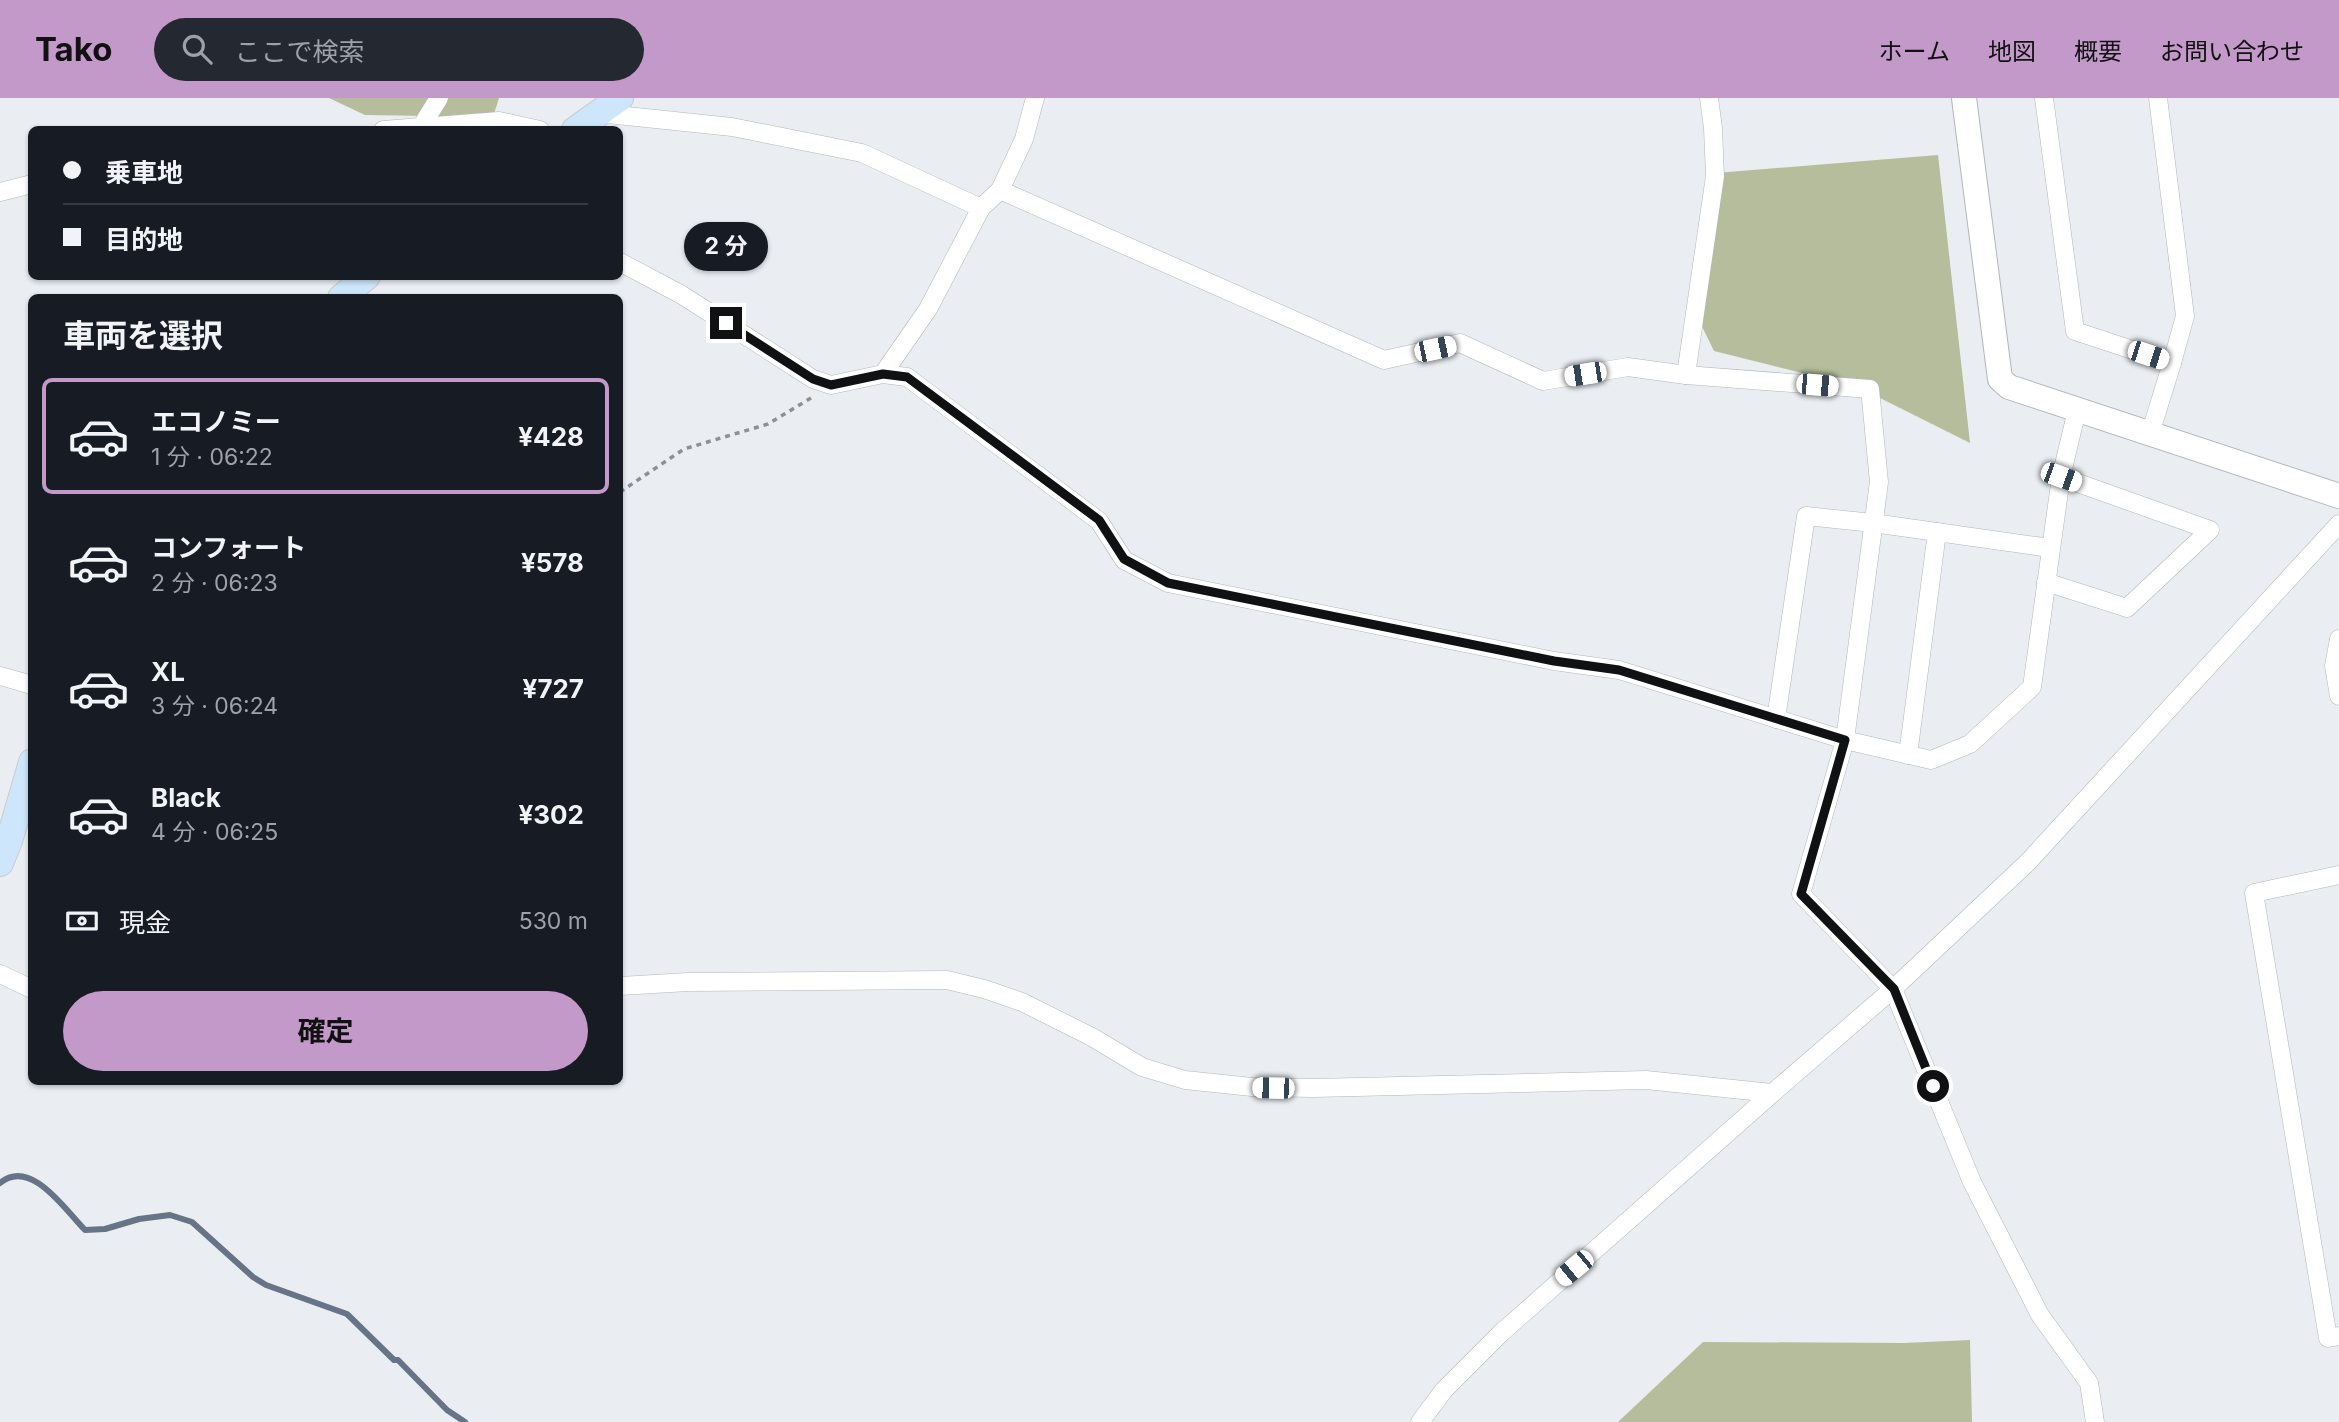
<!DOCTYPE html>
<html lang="ja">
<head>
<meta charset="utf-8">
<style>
	body { margin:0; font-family:Inter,"Noto Sans JP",sans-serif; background:#242831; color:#f1f3f6; height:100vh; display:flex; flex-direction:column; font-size:26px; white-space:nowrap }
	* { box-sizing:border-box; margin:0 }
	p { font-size:23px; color:#9ea1a6 }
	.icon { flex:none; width:38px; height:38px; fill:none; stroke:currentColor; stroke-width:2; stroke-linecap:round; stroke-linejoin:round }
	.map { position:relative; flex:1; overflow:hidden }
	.details { position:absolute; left:28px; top:196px; width:595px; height:791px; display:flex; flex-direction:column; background:#171b24; border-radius:10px; box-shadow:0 2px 5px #0004 }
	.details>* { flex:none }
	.top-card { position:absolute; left:28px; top:28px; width:595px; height:154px; border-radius:10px; box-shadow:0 2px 5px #0004; display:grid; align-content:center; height:154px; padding:0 35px; background:#171b24 }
	.end { position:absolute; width:32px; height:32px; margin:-16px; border:9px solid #0f1112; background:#fff; box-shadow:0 0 0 4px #fff }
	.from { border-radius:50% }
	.bubble { position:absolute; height:49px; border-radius:24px; background:#171b24; box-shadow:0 2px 5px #0004; font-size:23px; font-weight:700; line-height:49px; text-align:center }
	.car { position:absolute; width:21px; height:42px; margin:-21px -10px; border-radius:9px; box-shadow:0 0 5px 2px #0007; background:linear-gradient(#fff 24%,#345 0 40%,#fff 0 76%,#345 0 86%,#fff 0) }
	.top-card b { display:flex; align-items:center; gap:24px; height:66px; font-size:26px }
	.top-card b+b { border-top:2px solid #363941 }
	.top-card i { width:18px; height:18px; background:#f1f3f6 }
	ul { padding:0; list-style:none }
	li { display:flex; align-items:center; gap:21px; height:116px; margin:0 14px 10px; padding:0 21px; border:4px solid transparent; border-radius:10px }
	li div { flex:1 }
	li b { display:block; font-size:26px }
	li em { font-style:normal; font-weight:700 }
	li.on { border-color:#c399ca }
	li>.icon { width:63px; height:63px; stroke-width:1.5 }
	h2 { padding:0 35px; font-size:32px; line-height:84px }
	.pay { display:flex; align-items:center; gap:18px; height:77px; padding:0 35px; font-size:26px }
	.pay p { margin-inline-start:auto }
	.cta { display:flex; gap:14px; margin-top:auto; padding:14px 35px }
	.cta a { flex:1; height:80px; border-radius:42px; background:#c399ca; color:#111; font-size:28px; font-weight:700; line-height:80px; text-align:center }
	header { display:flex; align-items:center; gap:42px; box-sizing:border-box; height:98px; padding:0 35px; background:#c399ca; color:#111 }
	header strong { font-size:33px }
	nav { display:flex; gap:38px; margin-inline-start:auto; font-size:24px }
	.search { width:490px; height:63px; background:#242831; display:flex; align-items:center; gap:18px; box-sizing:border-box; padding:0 24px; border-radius:38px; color:#9ea1a6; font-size:26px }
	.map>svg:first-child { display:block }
	.forest { fill:#b5bd9c }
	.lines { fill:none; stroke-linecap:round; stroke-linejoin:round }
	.stream { stroke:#677488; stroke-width:6 }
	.street-casing { stroke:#b2b6ba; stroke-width:19 }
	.secondary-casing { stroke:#b2b6ba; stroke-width:26 }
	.primary-casing { stroke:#cacbcb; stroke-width:28 }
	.path { stroke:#8d9092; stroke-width:3.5; stroke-dasharray:5 5; stroke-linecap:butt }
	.street { stroke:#fff; stroke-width:18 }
	.secondary { stroke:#fff; stroke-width:24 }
	.primary { stroke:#cee6fb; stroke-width:26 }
	.route { stroke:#0f1112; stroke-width:9 }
</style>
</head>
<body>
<header>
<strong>Tako</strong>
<div class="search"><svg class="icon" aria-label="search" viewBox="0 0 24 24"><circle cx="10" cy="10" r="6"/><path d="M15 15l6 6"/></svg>ここで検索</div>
<nav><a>ホーム</a><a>地図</a><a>概要</a><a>お問い合わせ</a></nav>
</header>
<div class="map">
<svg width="2339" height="1324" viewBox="0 0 2339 1324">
	<rect width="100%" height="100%" fill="#eaeef2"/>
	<g class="forest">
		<path d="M 329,0 L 499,0 L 493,19 L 365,17 Z"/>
		<path d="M 1938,57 L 1970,345 L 1858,289 L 1714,253 L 1690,204 L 1716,75 Z"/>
		<path d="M 1970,1242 L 1972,1324 L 1618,1324 L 1703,1244 L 1904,1245 Z"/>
	</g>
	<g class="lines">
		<path class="stream" d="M 0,1085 C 31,1059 66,1113 85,1132 L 105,1131 L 139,1121 L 170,1117 L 192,1124 L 253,1179 L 266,1187 L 347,1216 L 394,1262 L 398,1262 L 447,1312 L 465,1324"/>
		<defs>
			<g id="street">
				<path d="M 2044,0 L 2075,233 L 2172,265 L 2150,336"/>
				<path d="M 2158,0 L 2185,218 L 2172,265"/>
				<path d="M 598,15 L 732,29 L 862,55 L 981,110"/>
				<path d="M 383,32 L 499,23 L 540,32"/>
				<path d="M 419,32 L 439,0"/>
				<path d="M 1000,92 L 1384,262 L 1460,245 L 1543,283 L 1628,269 L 1686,277 L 1870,291 L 1879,384 L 1845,642 L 1801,796 L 1893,891 L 1972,1084 L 2040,1217 L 2089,1285 L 2095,1324"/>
				<path d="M 0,94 L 32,86"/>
				<path d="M 620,164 L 682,197 L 813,281 L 831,287 L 883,276 L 907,279 L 1099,423 L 1124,462 L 1168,485 L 1554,563 L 1619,572 L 1845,642 L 1931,662 L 1970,646 L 2032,589 L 2061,379 L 2077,312"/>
				<path d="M 883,276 L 928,211 L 981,110 L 1000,92 L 1024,41 L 1035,0"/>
				<path d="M 1686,277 L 1715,78 L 1713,30 L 1709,0"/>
				<path d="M 2046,484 L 2127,510 L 2210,432 L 2061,379"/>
				<path d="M 2339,541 L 2334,568 L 2339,598"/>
				<path d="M 0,578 L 32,587"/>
				<path d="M 1776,621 L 1806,418 L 1873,425 L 2050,450"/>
				<path d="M 1908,657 L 1937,434"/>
				<path d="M 2339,777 L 2254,795 L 2328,1240 L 2339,1238"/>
				<path d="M 0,876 L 32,891"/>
				<path d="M 620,888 L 688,884 L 947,882 L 984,891 L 1022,904 L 1092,939 L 1142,969 L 1185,982 L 1252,989 L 1314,990 L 1646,982 L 1772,995"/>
				<path d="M 1420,1324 L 1444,1292 L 1501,1235 L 1776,992 L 1893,891 L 2028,764 L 2339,426"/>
			</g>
			<path id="secondary" d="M 1964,0 L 2000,281 L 2009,289 L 2339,398"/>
			<g id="primary">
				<path d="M 575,32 L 620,0"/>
				<path d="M 341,200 L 367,178"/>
				<path d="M 0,765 L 9,743 L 32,664"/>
			</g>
		</defs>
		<use href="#street" class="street-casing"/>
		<use href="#secondary" class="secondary-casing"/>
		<use href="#primary" class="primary-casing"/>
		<path class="path" d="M 620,394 L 684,351 L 768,326 L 811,300"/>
		<use href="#street" class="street"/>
		<use href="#secondary" class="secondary"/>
		<use href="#primary" class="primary"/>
	</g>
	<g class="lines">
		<path class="route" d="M 726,225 L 813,281 L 831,287 L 883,276 L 907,279 L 1099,422 L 1124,461 L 1168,485 L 1554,563 L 1619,572 L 1845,642 L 1801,796 L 1894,891 L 1933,988"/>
	</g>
</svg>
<i class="end from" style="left:1933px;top:988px"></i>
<i class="end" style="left:726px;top:225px"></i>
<div class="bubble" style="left:684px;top:124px;width:84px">2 分</div>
<i class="car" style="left:1435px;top:251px;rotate:78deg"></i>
<i class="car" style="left:2148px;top:257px;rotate:108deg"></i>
<i class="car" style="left:1585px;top:276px;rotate:261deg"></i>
<i class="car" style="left:1817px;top:287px;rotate:95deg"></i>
<i class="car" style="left:2061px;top:379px;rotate:110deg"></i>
<i class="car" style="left:1273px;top:990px;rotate:271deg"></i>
<i class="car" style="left:1574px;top:1170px;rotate:230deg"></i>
<div class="top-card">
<b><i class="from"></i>乗車地</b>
<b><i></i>目的地</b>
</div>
<section class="details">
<h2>車両を選択</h2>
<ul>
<li class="on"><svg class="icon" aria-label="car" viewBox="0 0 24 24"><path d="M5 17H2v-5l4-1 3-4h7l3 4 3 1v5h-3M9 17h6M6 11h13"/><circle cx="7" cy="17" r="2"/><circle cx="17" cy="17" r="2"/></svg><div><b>エコノミー</b><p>1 分 · 06:22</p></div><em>¥428</em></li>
<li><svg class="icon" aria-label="car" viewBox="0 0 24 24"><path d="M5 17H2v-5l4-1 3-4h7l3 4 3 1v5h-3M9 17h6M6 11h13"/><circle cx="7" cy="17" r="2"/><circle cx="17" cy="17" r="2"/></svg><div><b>コンフォート</b><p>2 分 · 06:23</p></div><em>¥578</em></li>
<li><svg class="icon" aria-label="car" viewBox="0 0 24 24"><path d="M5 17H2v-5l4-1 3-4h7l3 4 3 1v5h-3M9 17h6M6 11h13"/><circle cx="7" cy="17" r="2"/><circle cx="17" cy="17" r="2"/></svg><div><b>XL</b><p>3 分 · 06:24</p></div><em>¥727</em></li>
<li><svg class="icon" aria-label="car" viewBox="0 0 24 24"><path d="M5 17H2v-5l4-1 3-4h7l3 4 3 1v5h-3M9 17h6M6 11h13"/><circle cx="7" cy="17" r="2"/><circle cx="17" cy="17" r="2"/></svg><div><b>Black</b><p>4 分 · 06:25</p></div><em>¥302</em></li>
</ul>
<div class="pay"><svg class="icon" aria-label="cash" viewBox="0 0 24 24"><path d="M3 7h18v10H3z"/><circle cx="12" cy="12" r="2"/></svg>現金<p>530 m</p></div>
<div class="cta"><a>確定</a></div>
</section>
</div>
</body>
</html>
